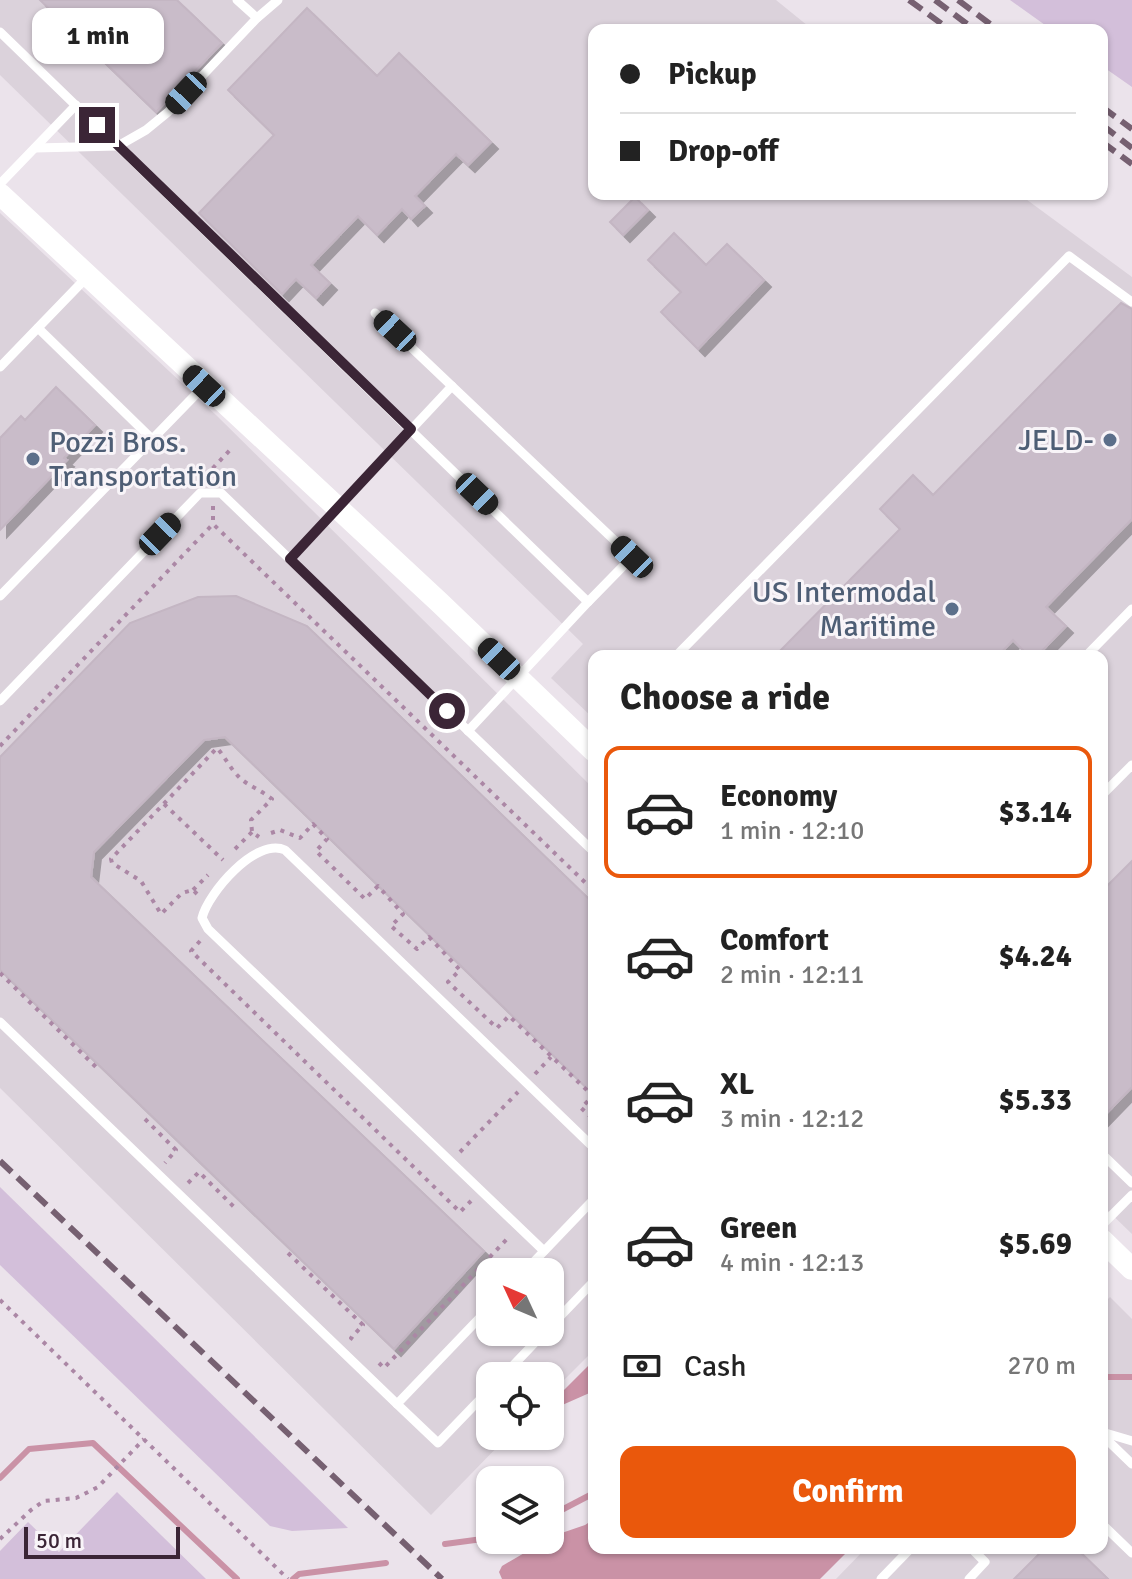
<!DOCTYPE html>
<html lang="en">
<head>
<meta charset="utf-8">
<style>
	body { margin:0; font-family:Signika,sans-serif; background:#f2f2f2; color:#222; height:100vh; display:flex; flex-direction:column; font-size:30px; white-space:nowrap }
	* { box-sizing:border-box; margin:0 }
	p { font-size:26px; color:#767676 }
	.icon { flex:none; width:44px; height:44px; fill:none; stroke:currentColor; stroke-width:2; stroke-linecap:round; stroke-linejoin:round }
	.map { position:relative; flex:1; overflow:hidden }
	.details { position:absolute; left:588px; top:650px; width:520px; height:904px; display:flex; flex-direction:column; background:#fff; border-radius:16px; box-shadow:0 2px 6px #0004 }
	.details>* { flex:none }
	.banner { position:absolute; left:588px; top:24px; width:520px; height:176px; border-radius:16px; box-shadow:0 2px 6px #0004; display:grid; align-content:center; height:176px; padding:0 32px; background:#fff }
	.needle { width:52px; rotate:314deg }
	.buttons { position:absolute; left:476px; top:1258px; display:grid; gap:16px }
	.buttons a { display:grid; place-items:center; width:88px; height:88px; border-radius:16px; background:#fff; box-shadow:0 2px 6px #0004; font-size:40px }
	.scale { position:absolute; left:24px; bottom:20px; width:156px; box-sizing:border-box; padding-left:8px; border:4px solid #3b2536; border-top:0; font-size:22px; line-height:28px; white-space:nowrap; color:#3b2536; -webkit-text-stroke:6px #f8f4f8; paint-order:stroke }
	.end { position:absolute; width:36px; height:36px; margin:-18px; border:10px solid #3b2536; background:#fff; box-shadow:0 0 0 4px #fff }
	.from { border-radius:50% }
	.bubble { position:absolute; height:56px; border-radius:16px; background:#fff; box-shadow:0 2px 6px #0004; font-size:26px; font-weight:700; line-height:56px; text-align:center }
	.car { position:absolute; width:24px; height:48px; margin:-24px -12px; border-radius:10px; box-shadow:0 0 6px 2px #0007; background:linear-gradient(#222 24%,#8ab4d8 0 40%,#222 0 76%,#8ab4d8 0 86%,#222 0) }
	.banner b { display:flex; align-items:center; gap:28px; height:76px; font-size:30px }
	.banner b+b { border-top:2px solid #e0e0e0 }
	.banner i { width:20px; height:20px; background:#222 }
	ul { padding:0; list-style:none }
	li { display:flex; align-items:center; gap:24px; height:132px; margin:0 16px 12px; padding:0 16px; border:4px solid transparent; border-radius:16px }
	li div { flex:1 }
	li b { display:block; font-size:30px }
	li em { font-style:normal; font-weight:700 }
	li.selected { border-color:#ea580c }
	li>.icon { width:72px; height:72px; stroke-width:1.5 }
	h2 { padding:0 32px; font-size:36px; line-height:96px }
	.pay { display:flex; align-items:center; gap:20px; height:88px; padding:0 32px; font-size:30px }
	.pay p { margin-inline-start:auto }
	.cta { display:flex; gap:16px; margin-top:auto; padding:16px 32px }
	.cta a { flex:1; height:92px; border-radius:16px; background:#ea580c; color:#fff; font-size:32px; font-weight:700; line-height:92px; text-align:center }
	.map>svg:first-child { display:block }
	.built { fill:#dbd2db; fill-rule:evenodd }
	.green { fill:#d3bfda }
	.water { fill:#ca92a6 }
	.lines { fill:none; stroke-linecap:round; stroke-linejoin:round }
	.stream { stroke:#ca92a6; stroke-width:6 }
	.building { fill:#c9bcc9; stroke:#c4b6c3; stroke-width:2; filter:url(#shadow) }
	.path { stroke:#ab87a5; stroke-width:4; stroke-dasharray:4 6; stroke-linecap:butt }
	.service { stroke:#fff; stroke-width:9 }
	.tertiary { stroke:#fff; stroke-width:22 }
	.rail { stroke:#766071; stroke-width:6; stroke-dasharray:16 8; stroke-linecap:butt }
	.route { stroke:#3b2536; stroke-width:10 }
	.service-dot { fill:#5c6f8a; stroke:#f8f4f8; stroke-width:3 }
	.labels { text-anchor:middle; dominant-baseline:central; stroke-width:6; stroke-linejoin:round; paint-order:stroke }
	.service-label { font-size:30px; fill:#4e5e75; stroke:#f8f4f8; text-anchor:end }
</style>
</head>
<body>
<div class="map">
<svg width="1132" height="1579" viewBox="0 0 1132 1579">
	<defs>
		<filter id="shadow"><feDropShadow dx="7" dy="7" stdDeviation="0" flood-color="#0004"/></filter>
	</defs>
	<rect width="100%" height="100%" fill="#ebe3eb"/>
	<g class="built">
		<path d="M 0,0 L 776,0 L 813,30 L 594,30 L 594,194 L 1019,194 L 1132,277 L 1132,1234 L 1102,1205 L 1102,656 L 594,656 L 594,719 L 551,678 L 583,644 L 0,75 Z"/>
		<path d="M 0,213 L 216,415 L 594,789 L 594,1350 L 550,1394 L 550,1376 L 490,1376 L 490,1436 L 508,1436 L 431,1515 L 0,1088 ZM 490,1272 L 550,1272 L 550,1332 L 490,1332 Z"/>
		<path d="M 1110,1297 L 1132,1319 L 1132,1579 L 836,1579 L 866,1548 L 1102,1548 L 1102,1305 Z"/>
	</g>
	<g class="green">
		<path d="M 1010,0 L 1132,0 L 1132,87 L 1102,66 L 1102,30 L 1052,30 Z"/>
		<path d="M 0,1187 L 348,1528 L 292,1531 L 270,1526 L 0,1265 Z"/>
		<path d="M 117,1492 L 206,1579 L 0,1579 L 0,1551 L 28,1522 L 59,1552 Z"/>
	</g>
	<g class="water">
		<path d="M 594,1360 L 594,1391 L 551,1410 L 552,1402 Z"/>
		<path d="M 594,1519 L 594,1548 L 851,1548 L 820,1579 L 502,1579 L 499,1572 L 502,1566 L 526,1552 L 517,1540 L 550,1540 L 550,1537 L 585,1525 Z"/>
	</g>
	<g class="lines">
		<g class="stream">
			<path d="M 1102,1377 L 1132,1377"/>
			<path d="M 0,1478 L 29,1449 L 93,1443 L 237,1579"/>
			<path d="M 550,1516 L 594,1493"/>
			<path d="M 445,1544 L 490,1538"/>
			<path d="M 293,1579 L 299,1574 L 386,1563"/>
		</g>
	</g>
	<g class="building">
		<path d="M 40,0 L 177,0 L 222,43 L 156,112 Z"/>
		<path d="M 307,8 L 377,76 L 399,53 L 491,142 L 468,165 L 456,154 L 415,196 L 425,206 L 411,219 L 402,209 L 377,235 L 358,216 L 311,265 L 330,283 L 316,298 L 296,279 L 282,294 L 199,213 L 274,135 L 228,90 Z"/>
		<path d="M 635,197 L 648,210 L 623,235 L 610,222 Z"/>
		<path d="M 674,233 L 706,265 L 727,244 L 764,280 L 698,349 L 661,312 L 681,292 L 648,260 Z"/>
		<path d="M 1121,303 L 1132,309 L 1132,519 L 1046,607 L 1066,626 L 1037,656 L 1029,656 L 1013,640 L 998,656 L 775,656 L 900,529 L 880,509 L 913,475 L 933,495 Z"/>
		<path d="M 56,387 L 95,425 L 64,458 L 67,460 L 0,530 L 0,438 L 21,416 L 25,420 Z"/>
		<path d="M 236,596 L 307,626 L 594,904 L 594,1095 L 225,737 L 204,740 L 94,852 L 91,877 L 484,1251 L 394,1349 L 0,970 L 0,757 L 130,623 L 198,597 Z"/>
		<path d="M 1132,861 L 1132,1087 L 1102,1118 L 1102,891 Z"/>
		<path d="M 1045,1548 L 1076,1548 L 1108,1579 L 1014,1579 Z"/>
	</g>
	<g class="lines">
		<g class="path">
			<path d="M 213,478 L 212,469 L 230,450"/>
			<path d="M 213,506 L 213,524"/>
			<path d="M 0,746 L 213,524 L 594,891"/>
			<path d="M 164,804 L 223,860"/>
			<path d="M 271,833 L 280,830 L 300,838 L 313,824 L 327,839 L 316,851 L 365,899 L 378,886 L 403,914 L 391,926 L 417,949 L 429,937 L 460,970 L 448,982 L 497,1028 L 509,1016 L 593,1096 L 581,1108 L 594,1120"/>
			<path d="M 235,849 L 252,832"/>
			<path d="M 193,890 L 208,875"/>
			<path d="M 197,894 L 193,890 L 182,893 L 161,914 L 141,881 L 112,863 L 111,859 L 217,748 C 225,757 230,768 238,776 C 246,785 261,790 272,799 L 251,820 L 252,832 L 259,837"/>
			<path d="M 200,941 L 191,951 L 460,1212 L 471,1201"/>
			<path d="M 0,973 L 100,1071"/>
			<path d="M 535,1074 L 551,1057"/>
			<path d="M 145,1119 L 176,1150 L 165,1163"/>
			<path d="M 460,1152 L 518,1092"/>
			<path d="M 188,1183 L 199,1172 L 236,1209"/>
			<path d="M 288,1253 L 363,1325 L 351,1338 L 355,1341"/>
			<path d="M 0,1300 L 288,1579"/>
			<path d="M 379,1363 L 384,1368 L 508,1238"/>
			<path d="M 0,1539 L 31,1510 L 44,1501 L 76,1498 L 98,1487 L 144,1439"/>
		</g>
		<g class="service">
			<path d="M 237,0 L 257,18"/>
			<path d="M 0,32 L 588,602 L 468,731"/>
			<path d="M 35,148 L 118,146 L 146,130 L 168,112 L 257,18 L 278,0"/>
			<path d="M 0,184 L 76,105"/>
			<path d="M 375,313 L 632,557 L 588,602"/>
			<path d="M 38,328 L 152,439"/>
			<path d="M 0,367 L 88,276"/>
			<path d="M 290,559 L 452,386"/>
			<path d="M 0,596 L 204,386"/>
			<path d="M 676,656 L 1069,256 L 1132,302"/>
			<path d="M 1086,656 L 1132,609"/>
			<path d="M 0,701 L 200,493 L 221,493 L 594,852"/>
			<path d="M 1102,795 L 1132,765"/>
			<path d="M 0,1022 L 397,1404"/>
			<path d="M 1102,1154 L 1132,1183"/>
			<path d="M 1102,1225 L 1132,1195"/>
			<path d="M 544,1251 L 208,929 L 202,918 C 208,893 256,837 285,850 L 594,1148"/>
			<path d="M 524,1272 L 594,1199"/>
			<path d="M 490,1307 L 397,1404 L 438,1443 L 490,1389"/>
			<path d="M 550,1327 L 594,1281"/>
			<path d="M 503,1376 L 545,1332"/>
			<path d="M 1102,1432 L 1132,1441"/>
			<path d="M 1102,1435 L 1132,1464"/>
			<path d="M 1102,1524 L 1132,1553"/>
			<path d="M 881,1579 L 911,1548"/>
			<path d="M 969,1579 L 985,1562 L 971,1548"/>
		</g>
		<g class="tertiary">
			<path d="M 0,194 L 440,603 L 594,751"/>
			<path d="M 1102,1240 L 1132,1269"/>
		</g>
		<g class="rail">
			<path d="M 909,0 L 950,30"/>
			<path d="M 935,0 L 975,30"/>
			<path d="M 958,0 L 998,30"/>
			<path d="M 1102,107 L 1132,129"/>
			<path d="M 1102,125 L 1132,148"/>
			<path d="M 1102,142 L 1132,164"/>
			<path d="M 0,1161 L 442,1579"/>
		</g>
	</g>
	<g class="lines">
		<path class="route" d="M 97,125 L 411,429 L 290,559 L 447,711"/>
	</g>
	<g class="service-dot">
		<circle cx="1110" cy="440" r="8"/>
		<circle cx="33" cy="459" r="8"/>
		<circle cx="952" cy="609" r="8"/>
	</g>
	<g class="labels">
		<g class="service-label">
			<text x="1094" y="440">JELD-</text>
			<text x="49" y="442" text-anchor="start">Pozzi Bros.<tspan x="49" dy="34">Transportation</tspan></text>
			<text x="936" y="592">US Intermodal<tspan x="936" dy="34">Maritime</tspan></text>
		</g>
	</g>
</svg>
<div class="buttons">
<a><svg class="needle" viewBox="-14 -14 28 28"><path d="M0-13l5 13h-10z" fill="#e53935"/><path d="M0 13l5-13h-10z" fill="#767676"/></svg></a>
<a><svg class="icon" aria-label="locate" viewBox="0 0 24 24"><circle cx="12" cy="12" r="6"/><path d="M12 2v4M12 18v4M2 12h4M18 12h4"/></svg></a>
<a><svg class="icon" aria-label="layers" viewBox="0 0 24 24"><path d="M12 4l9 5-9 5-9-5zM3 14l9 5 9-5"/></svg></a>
</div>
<div class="scale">50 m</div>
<i class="end from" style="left:447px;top:711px"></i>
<i class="end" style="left:97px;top:125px"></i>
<div class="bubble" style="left:32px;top:8px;width:132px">1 min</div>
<i class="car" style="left:186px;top:93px;rotate:223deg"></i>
<i class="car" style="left:395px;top:331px;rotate:313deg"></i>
<i class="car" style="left:204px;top:386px;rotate:313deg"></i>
<i class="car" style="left:477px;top:494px;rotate:134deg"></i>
<i class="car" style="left:160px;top:534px;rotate:44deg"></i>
<i class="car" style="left:632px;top:557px;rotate:314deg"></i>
<i class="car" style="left:499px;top:659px;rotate:314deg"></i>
<div class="banner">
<b><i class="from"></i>Pickup</b>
<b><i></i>Drop-off</b>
</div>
<section class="details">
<h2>Choose a ride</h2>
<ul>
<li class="selected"><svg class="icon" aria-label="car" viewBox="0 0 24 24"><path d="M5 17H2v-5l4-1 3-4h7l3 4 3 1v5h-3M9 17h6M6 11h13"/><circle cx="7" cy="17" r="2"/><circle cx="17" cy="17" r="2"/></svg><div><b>Economy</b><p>1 min · 12:10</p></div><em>$3.14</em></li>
<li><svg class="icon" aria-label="car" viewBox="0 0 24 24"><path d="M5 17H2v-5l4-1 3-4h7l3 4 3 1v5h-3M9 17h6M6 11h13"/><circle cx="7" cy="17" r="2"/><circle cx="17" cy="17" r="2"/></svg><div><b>Comfort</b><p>2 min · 12:11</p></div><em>$4.24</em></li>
<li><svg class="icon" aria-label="car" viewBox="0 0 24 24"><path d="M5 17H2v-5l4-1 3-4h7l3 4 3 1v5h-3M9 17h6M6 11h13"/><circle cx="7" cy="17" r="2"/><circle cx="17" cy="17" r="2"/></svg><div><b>XL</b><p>3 min · 12:12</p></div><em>$5.33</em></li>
<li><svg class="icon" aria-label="car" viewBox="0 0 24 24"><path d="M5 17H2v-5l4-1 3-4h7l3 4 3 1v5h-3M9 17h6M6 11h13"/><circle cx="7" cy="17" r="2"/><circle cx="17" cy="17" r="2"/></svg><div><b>Green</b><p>4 min · 12:13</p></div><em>$5.69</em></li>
</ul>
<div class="pay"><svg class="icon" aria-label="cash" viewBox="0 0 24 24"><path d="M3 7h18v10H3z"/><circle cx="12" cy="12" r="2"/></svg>Cash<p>270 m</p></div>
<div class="cta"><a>Confirm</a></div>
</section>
</div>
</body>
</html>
